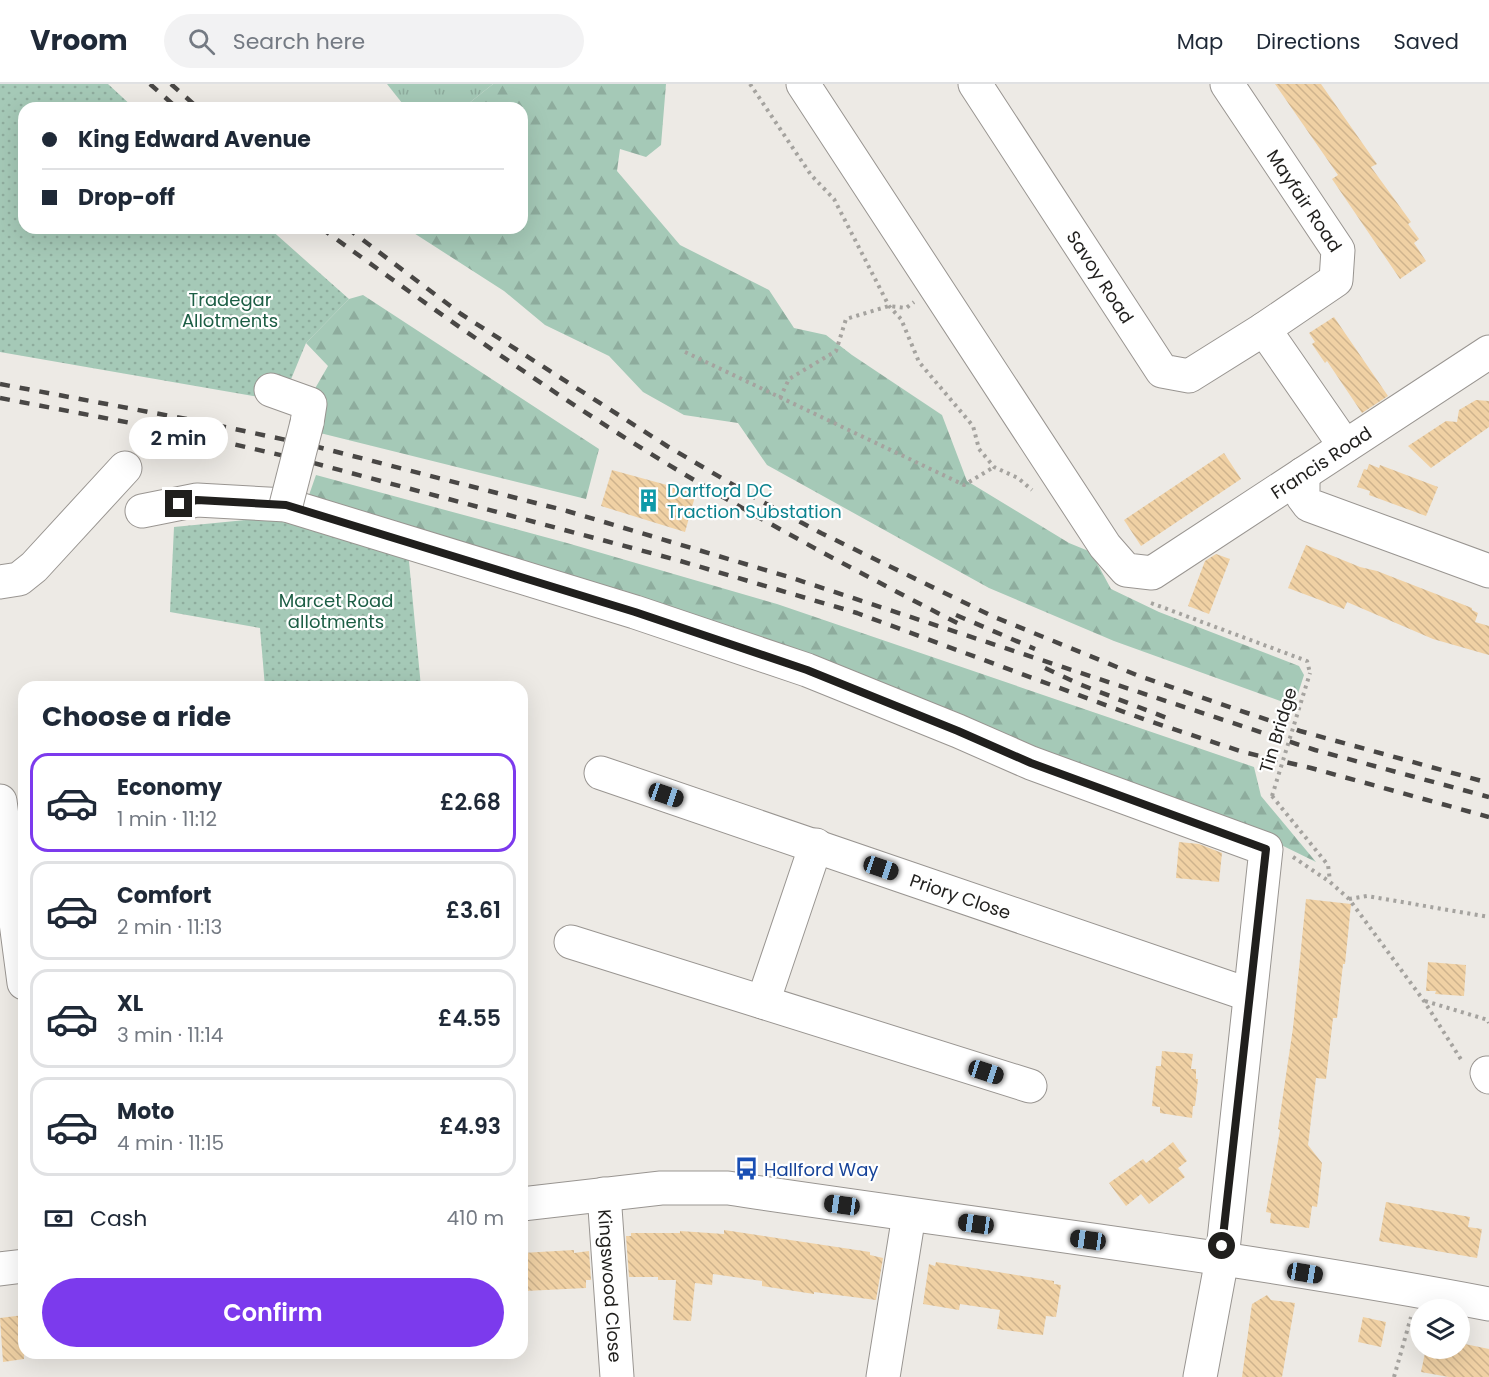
<!DOCTYPE html>
<html lang="en">
<head>
<meta charset="utf-8">
<style>
	body { margin:0; font-family:Poppins,sans-serif; background:#f2f2f3; color:#1f2937; height:100vh; display:flex; flex-direction:column; font-size:22px; white-space:nowrap }
	* { box-sizing:border-box; margin:0 }
	p { font-size:20px; color:#747a83 }
	.icon { flex:none; width:33px; height:33px; fill:none; stroke:currentColor; stroke-width:2; stroke-linecap:round; stroke-linejoin:round }
	.map { position:relative; flex:1; overflow:hidden }
	.side { position:absolute; left:18px; top:597px; width:510px; height:678px; display:flex; flex-direction:column; background:#fff; border-radius:18px; box-shadow:0 6px 24px #0002 }
	.side>* { flex:none }
	.hud { position:absolute; left:18px; top:18px; width:510px; height:132px; border-radius:18px; box-shadow:0 6px 24px #0002; display:grid; align-content:center; height:132px; padding:0 24px; background:#fff }
	.buttons { position:absolute; left:1410px; top:1215px; display:grid; gap:12px }
	.buttons a { display:grid; place-items:center; width:60px; height:60px; border-radius:50%; background:#fff; box-shadow:0 6px 24px #0002; font-size:30px }
	.end { position:absolute; width:27px; height:27px; margin:-14px; border:8px solid #201f1d; background:#fff; box-shadow:0 0 0 3px #fff }
	.from { border-radius:50% }
	.bubble { position:absolute; height:42px; border-radius:21px; background:#fff; box-shadow:0 6px 24px #0002; font-size:20px; font-weight:600; line-height:42px; text-align:center }
	.car { position:absolute; width:18px; height:36px; margin:-18px -9px; border-radius:8px; box-shadow:0 0 4px 2px #0007; background:linear-gradient(#222 24%,#8ab4d8 0 40%,#222 0 76%,#8ab4d8 0 86%,#222 0) }
	.hud b { display:flex; align-items:center; gap:21px; height:57px; font-size:22px }
	.hud b+b { border-top:2px solid #e0e1e3 }
	.hud i { width:15px; height:15px; background:#1f2937 }
	ul { padding:0; list-style:none }
	li { display:flex; align-items:center; gap:18px; height:99px; margin:0 12px 9px; padding:0 12px; border:3px solid #e0e1e3; border-radius:18px }
	li div { flex:1 }
	li b { display:block; font-size:22px }
	li em { font-style:normal; font-weight:600 }
	li.selected { border-color:#7c3aed }
	li>.icon { width:54px; height:54px; stroke-width:1.5 }
	h2 { padding:0 24px; font-size:27px; line-height:72px }
	.pay { display:flex; align-items:center; gap:15px; height:66px; padding:0 24px; font-size:22px }
	.pay p { margin-inline-start:auto }
	.action { display:flex; gap:12px; margin-top:auto; padding:12px 24px }
	.action a { flex:1; height:69px; border-radius:36px; background:#7c3aed; color:#fff; font-size:24px; font-weight:600; line-height:69px; text-align:center }
	header { display:flex; align-items:center; gap:36px; box-sizing:border-box; height:84px; padding:0 30px; background:#fff; border-bottom:2px solid #e0e1e3 }
	header strong { font-size:28px }
	nav { display:flex; gap:33px; margin-inline-start:auto; font-size:21px }
	.search { width:420px; height:54px; background:#f2f2f3; display:flex; align-items:center; gap:15px; box-sizing:border-box; padding:0 21px; border-radius:33px; color:#747a83; font-size:22px }
	.map>svg:first-child { display:block }
	.grass { fill:url(#grass-tufts) }
	.forest { fill:url(#forest-firs) }
	.garden { fill:url(#garden-dots) }
	.building { fill:url(#building-back-hatch) }
	.lines { fill:none; stroke-linecap:round; stroke-linejoin:round }
	.minor-casing { stroke:#999591; stroke-width:35 }
	.path { stroke:#a5a39f; stroke-width:4; stroke-dasharray:3 4.5; stroke-linecap:butt }
	.minor { stroke:#fff; stroke-width:33 }
	.rail { stroke:#494745; stroke-width:4.5; stroke-dasharray:10 10; stroke-linecap:butt }
	.minor-bridge-casing { stroke:#999591; stroke-width:35; stroke-linecap:butt }
	.path-bridge { stroke:#a5a39f; stroke-width:4; stroke-dasharray:3 4.5; stroke-linecap:butt }
	.minor-bridge { stroke:#fff; stroke-width:33 }
	.route { stroke:#201f1d; stroke-width:8 }
	.labels { text-anchor:middle; dominant-baseline:central; stroke-width:4.5; stroke-linejoin:round; paint-order:stroke }
	.street-label { font-size:18px; fill:#201f1d; stroke:#fff }
	.park-label { font-size:18px; fill:#1d5e45; stroke:#fff }
	.culture-label { font-size:18px; fill:#0d838f; stroke:#fff; text-anchor:start }
	.transit-label { font-size:18px; fill:#164399; stroke:#fff; text-anchor:start }
</style>
</head>
<body>
<header>
<strong>Vroom</strong>
<div class="search"><svg class="icon" aria-label="search" viewBox="0 0 24 24"><circle cx="10" cy="10" r="6"/><path d="M15 15l6 6"/></svg>Search here</div>
<nav><a>Map</a><a>Directions</a><a>Saved</a></nav>
</header>
<div class="map">
<svg width="1489" height="1293" viewBox="0 0 1489 1293">
	<defs>
		<pattern id="grass-tufts" width="24" height="20" patternUnits="userSpaceOnUse" patternTransform="scale(1.5)"><rect width="24" height="20" fill="#a5c9b7"/><path d="M3 7l-1-3M5 7V3M7 7l1-3M15 17l-1-3M17 17v-4M19 17l1-3" fill="none" stroke="#8eac9d"/></pattern>
		<pattern id="forest-firs" width="22" height="20" patternUnits="userSpaceOnUse" patternTransform="scale(1.5)"><rect width="22" height="20" fill="#a5c9b7"/><path d="M5 1l3.5 6h-7zM16 11l3.5 6h-7z" fill="#8eac9d"/></pattern>
		<pattern id="garden-dots" width="8" height="8" patternUnits="userSpaceOnUse" patternTransform="scale(1.5)"><rect width="8" height="8" fill="#a5c9b7"/><path d="M2 2h.1M6 6h.1" fill="none" stroke="#8eac9d" stroke-width="1.8" stroke-linecap="round"/></pattern>
		<pattern id="building-back-hatch" width="6" height="6" patternUnits="userSpaceOnUse" patternTransform="scale(1.5)"><rect width="6" height="6" fill="#f0d1a4"/><path d="M-1 5l2 2M0 0l6 6M5-1l2 2" fill="none" stroke="#ceb38d"/></pattern>
	</defs>
	<rect width="100%" height="100%" fill="#edeae5"/>
	<path class="grass" d="M 387,0 L 493,0 L 463,24 L 406,24 Z"/>
	<g class="forest">
		<path d="M 493,0 L 666,0 L 661,61 L 646,73 L 620,65 L 617,87 L 680,161 L 769,206 L 794,244 L 826,251 L 852,271 L 942,331 L 967,397 L 1069,459 L 1091,468 L 1111,505 L 1159,528 L 1299,582 L 1304,591 L 1294,622 L 1114,557 L 989,504 L 767,381 L 738,339 L 684,331 L 643,308 L 609,272 L 545,241 L 504,207 L 406,144 L 522,144 L 522,24 L 463,24 Z"/>
		<path d="M 363,211 L 599,365 L 586,415 L 316,348 L 313,308 L 328,282 L 306,259 L 349,215 Z"/>
		<path d="M 316,391 L 567,459 L 777,520 L 1254,683 L 1261,712 L 1316,778 L 1269,755 L 341,423 L 309,411 Z"/>
	</g>
	<g class="garden">
		<path d="M 0,0 L 108,0 L 134,24 L 24,24 L 24,144 L 269,144 L 349,215 L 306,259 L 282,317 L 0,268 Z"/>
		<path d="M 286,432 L 408,467 L 421,603 L 265,603 L 260,544 L 170,528 L 174,443 Z"/>
	</g>
	<g class="building">
		<path d="M 1275,0 L 1321,0 L 1377,80 L 1371,83 L 1411,138 L 1408,140 L 1419,155 L 1414,159 L 1426,177 L 1400,195 L 1332,95 L 1338,91 Z"/>
		<path d="M 1334,233 L 1388,312 L 1362,329 L 1327,277 L 1325,279 L 1312,260 L 1315,258 L 1309,249 Z"/>
		<path d="M 1476,316 L 1489,317 L 1489,343 L 1431,384 L 1408,362 L 1446,337 L 1457,338 L 1459,326 Z"/>
		<path d="M 1224,369 L 1241,395 L 1141,462 L 1124,436 Z"/>
		<path d="M 1369,380 L 1379,384 L 1380,381 L 1438,403 L 1426,432 L 1369,411 L 1370,407 L 1357,403 L 1364,385 L 1367,386 Z"/>
		<path d="M 612,386 L 696,409 L 685,448 L 601,422 Z"/>
		<path d="M 1306,461 L 1360,483 L 1377,487 L 1472,524 L 1472,526 L 1478,529 L 1475,538 L 1489,542 L 1489,571 L 1433,555 L 1347,518 L 1344,525 L 1288,504 Z"/>
		<path d="M 1216,470 L 1230,475 L 1209,530 L 1188,522 L 1205,477 Z"/>
		<path d="M 1179,758 L 1199,760 L 1222,769 L 1219,798 L 1176,794 Z"/>
		<path d="M 1306,815 L 1351,820 L 1345,880 L 1343,880 L 1337,934 L 1333,934 L 1326,995 L 1316,994 L 1308,1061 L 1322,1079 L 1317,1123 L 1312,1122 L 1309,1144 L 1270,1139 L 1271,1129 L 1266,1128 L 1280,1046 L 1278,1045 L 1293,944 Z"/>
		<path d="M 1428,878 L 1466,881 L 1464,912 L 1435,910 L 1436,907 L 1426,907 Z"/>
		<path d="M 1162,967 L 1193,970 L 1191,985 L 1196,985 L 1196,995 L 1198,995 L 1195,1022 L 1193,1022 L 1192,1034 L 1160,1029 L 1160,1023 L 1152,1022 L 1156,982 L 1161,982 Z"/>
		<path d="M 1173,1058 L 1187,1077 L 1178,1084 L 1185,1093 L 1149,1120 L 1141,1110 L 1126,1122 L 1109,1099 L 1143,1075 L 1146,1079 Z"/>
		<path d="M 1386,1118 L 1470,1133 L 1468,1143 L 1482,1145 L 1477,1174 L 1379,1157 Z"/>
		<path d="M 724,1146 L 870,1168 L 870,1171 L 883,1174 L 876,1216 L 814,1208 L 814,1210 L 762,1202 L 762,1197 L 713,1190 L 712,1201 L 695,1199 L 691,1237 L 673,1236 L 676,1196 L 658,1196 L 658,1193 L 629,1193 L 626,1152 L 631,1152 L 631,1149 L 680,1149 L 680,1147 L 724,1150 Z"/>
		<path d="M 574,1166 L 574,1169 L 589,1167 L 591,1196 L 586,1196 L 586,1204 L 525,1207 L 525,1200 L 522,1200 L 522,1169 Z"/>
		<path d="M 936,1178 L 1054,1197 L 1054,1200 L 1061,1201 L 1056,1233 L 1046,1232 L 1043,1251 L 997,1245 L 1000,1226 L 960,1220 L 959,1226 L 923,1220 L 929,1180 L 935,1182 Z"/>
		<path d="M 1267,1211 L 1271,1216 L 1295,1219 L 1282,1293 L 1242,1293 L 1252,1220 Z"/>
		<path d="M 24,1231 L 24,1275 L 3,1278 L 0,1234 Z"/>
		<path d="M 1363,1233 L 1386,1238 L 1381,1263 L 1358,1258 Z"/>
		<path d="M 1460,1259 L 1489,1265 L 1489,1293 L 1449,1293 L 1421,1288 L 1426,1264 L 1460,1264 Z"/>
	</g>
	<g class="lines">
		<defs>
			<g id="minor">
				<path id="s1" d="M 803,0 L 1105,462 L 1126,486 L 1152,489 L 1489,268"/>
				<path id="s2" d="M 975,0 L 1162,287 L 1189,292 L 1264,245"/>
				<path id="s3" d="M 1227,0 L 1338,166 L 1336,196 L 1264,245 L 1345,362"/>
				<path d="M 271,306 L 310,320 L 307,339"/>
				<path d="M 1303,390 L 1303,413 L 1309,421 L 1489,487"/>
				<path d="M 142,427 L 197,416 L 286,421 L 635,528 L 807,586 L 958,647 L 1031,679 L 1266,765 L 1222,1175 L 1200,1293"/>
				<path d="M 0,498 L 19,495 L 34,483 L 125,384"/>
				<path id="s4" d="M 601,689 L 1250,911"/>
				<path d="M 0,717 L 24,899"/>
				<path d="M 571,858 L 1030,1002"/>
				<path d="M 763,918 L 816,761"/>
				<path d="M 1487,989 L 1489,993"/>
				<path id="s5" d="M 604,1110 L 617,1293"/>
				<path d="M 522,1120 L 661,1104 L 728,1104 C 982,1142 1237,1172 1489,1220"/>
				<path d="M 0,1185 L 24,1182"/>
				<path d="M 883,1293 L 909,1131"/>
			</g>
		</defs>
		<use href="#minor" class="minor-casing"/>
		<g class="path">
			<path d="M 750,0 L 811,91 L 834,115 L 889,222 L 901,235 L 919,278 L 973,342 L 979,365 L 994,383 L 1018,394 L 1032,406"/>
			<path d="M 685,268 L 964,401 L 994,383"/>
			<path d="M 780,314 L 789,295 L 836,267 L 846,235 L 889,222 L 906,224 L 914,218"/>
			<path d="M 1151,519 L 1307,577 L 1310,589"/>
			<path d="M 1272,712 L 1328,781 L 1330,797"/>
			<path d="M 1293,773 L 1330,798 L 1349,815 L 1424,917 L 1462,977"/>
			<path d="M 1349,815 L 1367,812 L 1489,833"/>
			<path d="M 1425,917 L 1488,936 L 1489,939"/>
			<path d="M 1394,1293 L 1411,1233"/>
		</g>
		<use href="#minor" class="minor"/>
		<g class="rail">
			<path d="M 150,0 L 177,24"/>
			<path d="M 171,0 L 198,24"/>
			<path d="M 321,144 C 419,215 517,285 619,350 C 729,420 846,482 963,542"/>
			<path d="M 347,144 L 461,230 L 667,362 L 759,416 L 821,449 L 992,532 L 1139,592 L 1300,647 L 1489,699"/>
			<path d="M 0,300 L 197,337 L 310,361 L 567,427 L 789,493 L 1315,666 L 1489,713"/>
			<path d="M 0,314 L 194,351 L 306,377 L 677,476 L 857,529 L 1146,636 L 1243,668 L 1311,684 L 1489,733"/>
			<path d="M 956,531 L 1035,565"/>
			<path d="M 1045,584 L 1079,600 L 1167,634"/>
		</g>
		<defs>
			<path id="minor-bridge" d="M 286,421 L 307,339"/>
		</defs>
		<use href="#minor-bridge" class="minor-bridge-casing"/>
		<path class="path-bridge" d="M 1272,712 L 1310,589"/>
		<use href="#minor-bridge" class="minor-bridge"/>
	</g>
	<g class="lines">
		<path class="route" d="M 179,420 L 197,416 L 286,421 L 635,528 L 807,586 L 958,647 L 1031,679 L 1266,765 L 1222,1162"/>
	</g>
	<defs>
		<symbol id="building-bare" viewBox="-9 -9 18 18"><path d="M-4-6H4V6H1V3H-1V6H-4ZM-2.5-4.3h1.7v1.8h-1.7ZM.8-4.3h1.7v1.8H.8ZM-2.5-1h1.7V.8h-1.7ZM.8-1h1.7V.8H.8Z" fill="#0f9aa8" stroke="#fff" stroke-width="2.5" paint-order="stroke"/></symbol>
		<symbol id="bus-bare" viewBox="-9 -9 18 18"><path d="M-5-6H5V4H4V6H2V4H-2V6H-4V4H-5ZM-3.5-4V0h7V-4ZM-3.5 1.2v1.5H-2V1.2ZM2 1.2v1.5H3.5V1.2Z" fill="#1a4fb4" stroke="#fff" stroke-width="2.5" paint-order="stroke"/></symbol>
	</defs>
	<g fill-rule="evenodd">
		<use href="#building-bare" x="632" y="400" width="33" height="33"/>
		<use href="#bus-bare" x="730" y="1068" width="33" height="33"/>
	</g>
	<g class="labels">
		<g class="street-label">
			<text stroke="none"><textPath href="#s3" startOffset="140">Mayfair Road</textPath></text>
			<text stroke="none"><textPath href="#s2" startOffset="230">Savoy Road</textPath></text>
			<text stroke="none"><textPath href="#s1" startOffset="812">Francis Road</textPath></text>
			<text transform="translate(1278 646) rotate(-73)">Tin Bridge</text>
			<text stroke="none"><textPath href="#s4" startOffset="380">Priory Close</textPath></text>
			<text stroke="none"><textPath href="#s5" startOffset="92">Kingswood Close</textPath></text>
		</g>
		<g class="park-label">
			<text x="230" y="215">Tradegar<tspan x="230" dy="21">Allotments</tspan></text>
			<text x="336" y="516">Marcet Road<tspan x="336" dy="21">allotments</tspan></text>
		</g>
		<g class="culture-label">
			<text x="667" y="406">Dartford DC<tspan x="667" dy="21">Traction Substation</tspan></text>
		</g>
		<g class="transit-label">
			<text x="764" y="1085">Hallford Way</text>
		</g>
	</g>
</svg>
<div class="buttons">
<a><svg class="icon" aria-label="layers" viewBox="0 0 24 24"><path d="M12 4l9 5-9 5-9-5zM3 14l9 5 9-5"/></svg></a>
</div>
<i class="end from" style="left:1222px;top:1162px"></i>
<i class="end" style="left:179px;top:420px"></i>
<div class="bubble" style="left:129px;top:333px;width:99px">2 min</div>
<i class="car" style="left:666px;top:711px;rotate:109deg"></i>
<i class="car" style="left:881px;top:784px;rotate:109deg"></i>
<i class="car" style="left:986px;top:988px;rotate:108deg"></i>
<i class="car" style="left:842px;top:1121px;rotate:278deg"></i>
<i class="car" style="left:976px;top:1140px;rotate:278deg"></i>
<i class="car" style="left:1088px;top:1156px;rotate:278deg"></i>
<i class="car" style="left:1305px;top:1189px;rotate:99deg"></i>
<div class="hud">
<b><i class="from"></i>King Edward Avenue</b>
<b><i></i>Drop-off</b>
</div>
<section class="side">
<h2>Choose a ride</h2>
<ul>
<li class="selected"><svg class="icon" aria-label="car" viewBox="0 0 24 24"><path d="M5 17H2v-5l4-1 3-4h7l3 4 3 1v5h-3M9 17h6M6 11h13"/><circle cx="7" cy="17" r="2"/><circle cx="17" cy="17" r="2"/></svg><div><b>Economy</b><p>1 min · 11:12</p></div><em>£2.68</em></li>
<li><svg class="icon" aria-label="car" viewBox="0 0 24 24"><path d="M5 17H2v-5l4-1 3-4h7l3 4 3 1v5h-3M9 17h6M6 11h13"/><circle cx="7" cy="17" r="2"/><circle cx="17" cy="17" r="2"/></svg><div><b>Comfort</b><p>2 min · 11:13</p></div><em>£3.61</em></li>
<li><svg class="icon" aria-label="car" viewBox="0 0 24 24"><path d="M5 17H2v-5l4-1 3-4h7l3 4 3 1v5h-3M9 17h6M6 11h13"/><circle cx="7" cy="17" r="2"/><circle cx="17" cy="17" r="2"/></svg><div><b>XL</b><p>3 min · 11:14</p></div><em>£4.55</em></li>
<li><svg class="icon" aria-label="car" viewBox="0 0 24 24"><path d="M5 17H2v-5l4-1 3-4h7l3 4 3 1v5h-3M9 17h6M6 11h13"/><circle cx="7" cy="17" r="2"/><circle cx="17" cy="17" r="2"/></svg><div><b>Moto</b><p>4 min · 11:15</p></div><em>£4.93</em></li>
</ul>
<div class="pay"><svg class="icon" aria-label="cash" viewBox="0 0 24 24"><path d="M3 7h18v10H3z"/><circle cx="12" cy="12" r="2"/></svg>Cash<p>410 m</p></div>
<div class="action"><a>Confirm</a></div>
</section>
</div>
</body>
</html>
